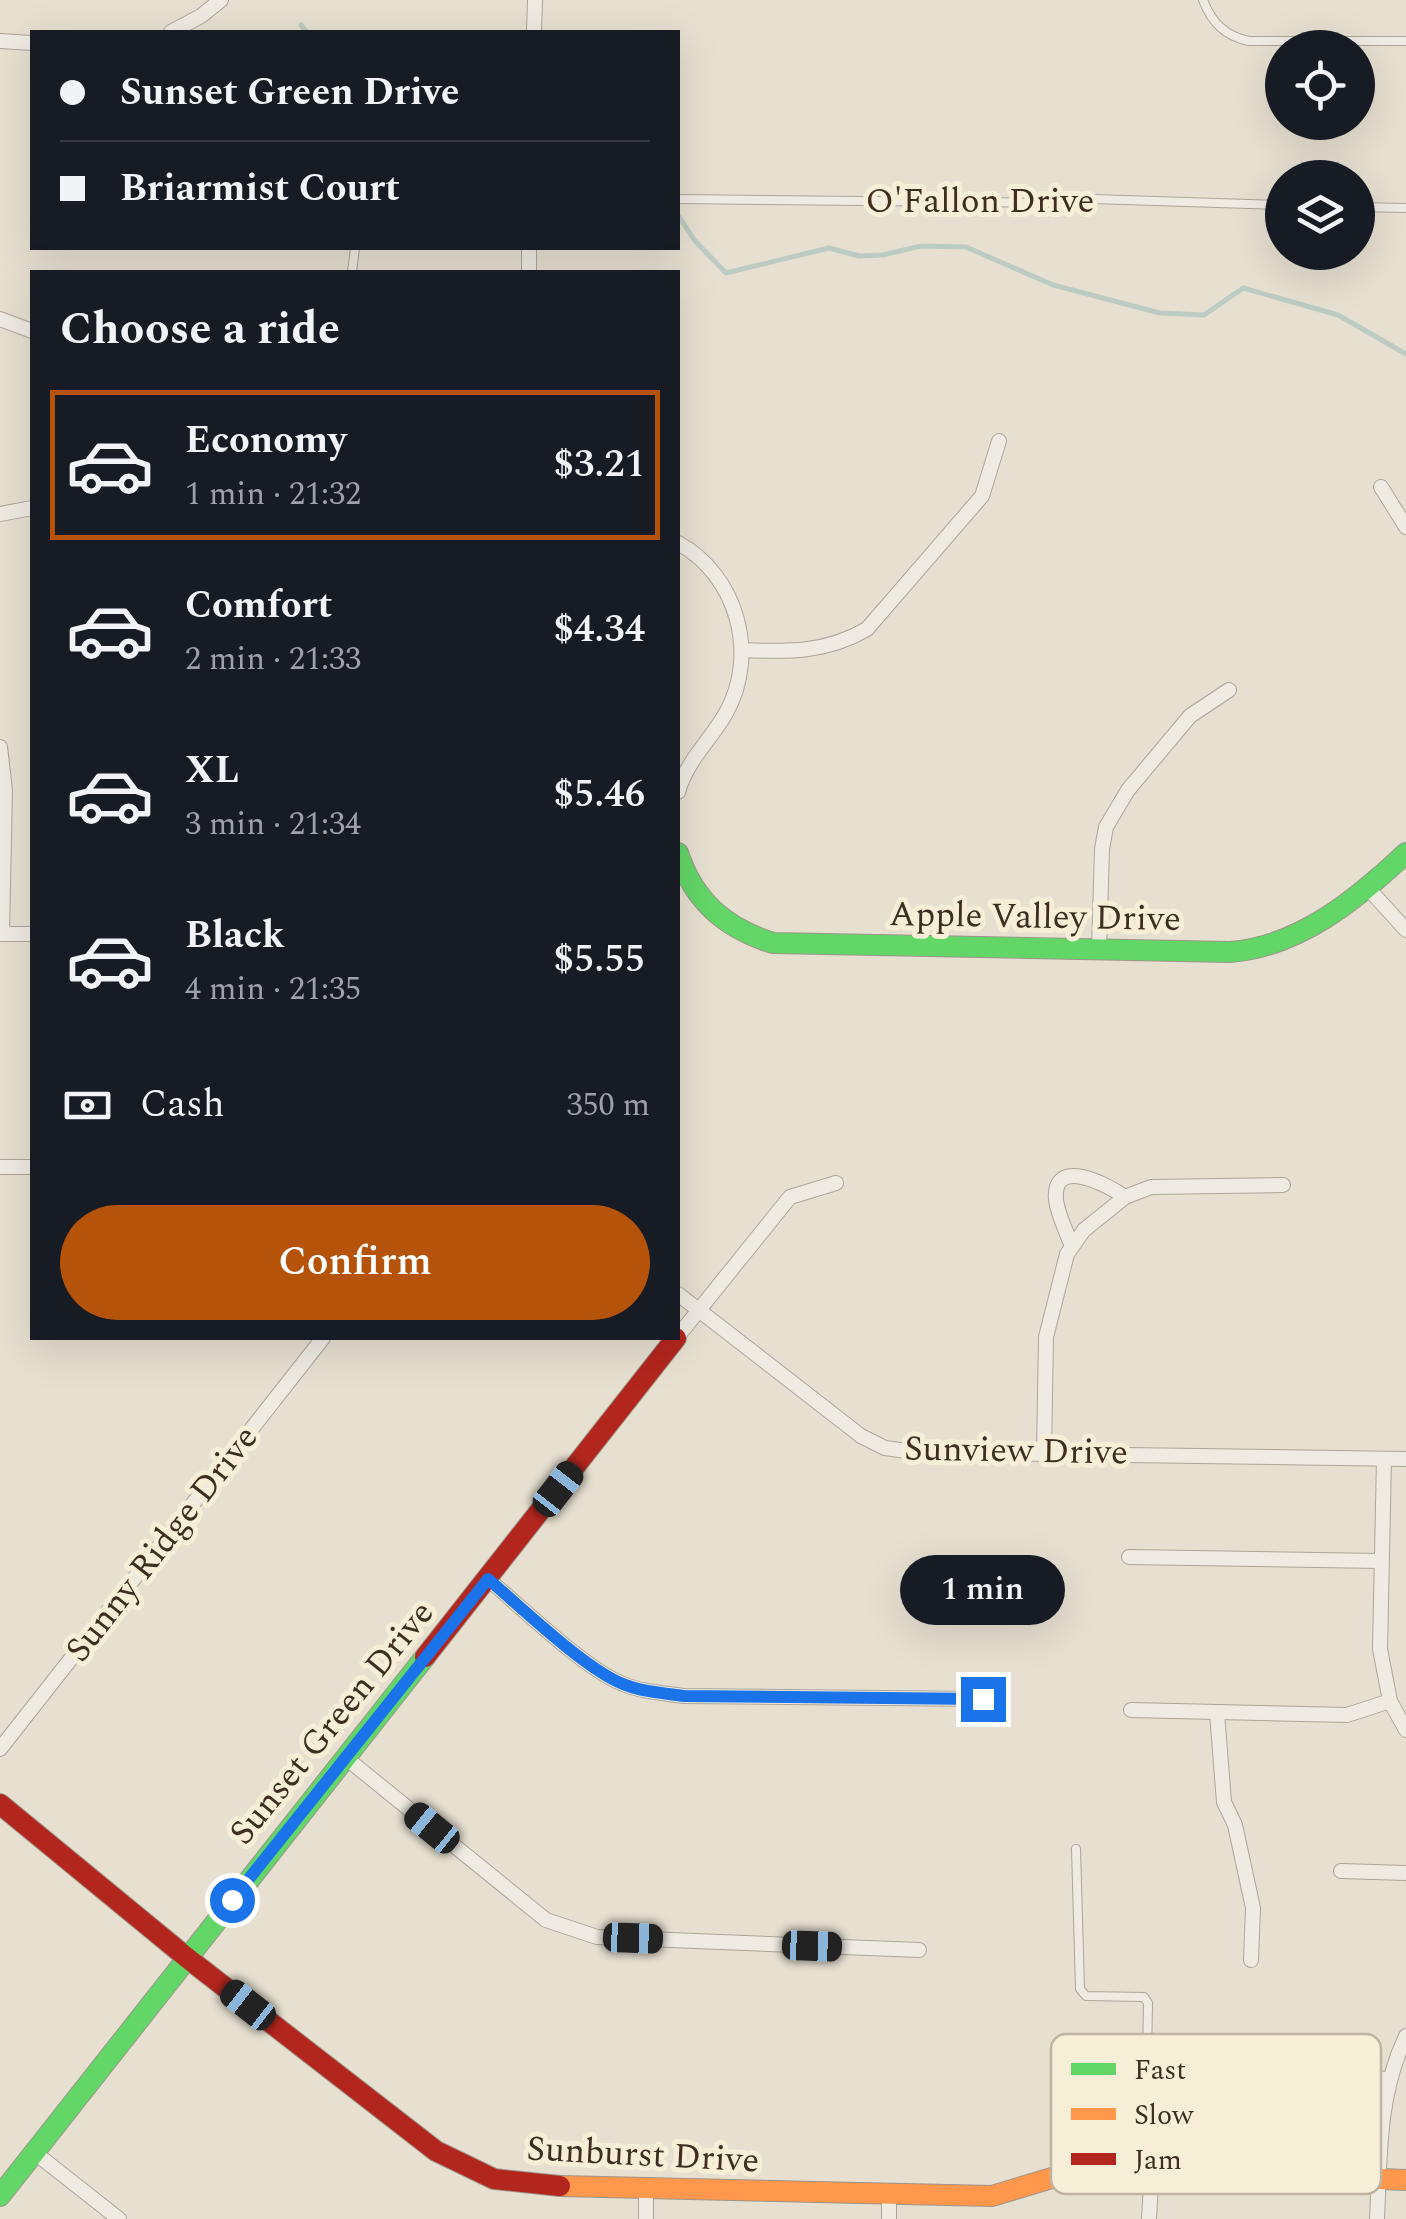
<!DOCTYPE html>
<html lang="en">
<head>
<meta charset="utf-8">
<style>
	body { margin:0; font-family:Spectral,serif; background:#20242c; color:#f1f3f6; height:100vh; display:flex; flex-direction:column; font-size:38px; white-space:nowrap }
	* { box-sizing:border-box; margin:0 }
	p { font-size:32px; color:#9ea1a6 }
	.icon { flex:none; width:55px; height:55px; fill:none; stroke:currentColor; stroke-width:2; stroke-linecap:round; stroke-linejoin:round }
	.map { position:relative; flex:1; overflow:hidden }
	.sheet { position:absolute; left:30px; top:270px; width:650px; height:1070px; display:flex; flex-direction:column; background:#171b24; border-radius:0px; box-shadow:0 10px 40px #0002 }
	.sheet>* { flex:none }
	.hud { position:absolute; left:30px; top:30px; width:650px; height:220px; border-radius:0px; box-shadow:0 10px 40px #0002; display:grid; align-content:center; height:220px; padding:0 30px; background:#171b24 }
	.tools { position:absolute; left:1265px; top:30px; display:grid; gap:20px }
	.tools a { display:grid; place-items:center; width:110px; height:110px; border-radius:50%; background:#171b24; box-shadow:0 10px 40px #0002; font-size:50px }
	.end { position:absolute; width:45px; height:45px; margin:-22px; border:12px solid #1a73e8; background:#fff; box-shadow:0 0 0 5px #fff }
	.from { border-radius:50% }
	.bubble { position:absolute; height:70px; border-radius:35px; background:#171b24; box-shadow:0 10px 40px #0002; font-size:32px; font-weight:600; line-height:70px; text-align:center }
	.car { position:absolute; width:30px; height:60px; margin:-30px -15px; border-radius:12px; box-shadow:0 0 8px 2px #0007; background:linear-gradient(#222 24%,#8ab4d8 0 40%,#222 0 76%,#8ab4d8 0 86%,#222 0) }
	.hud b { display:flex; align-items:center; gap:35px; height:95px; font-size:38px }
	.hud b+b { border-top:2px solid #363941 }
	.hud i { width:25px; height:25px; background:#f1f3f6 }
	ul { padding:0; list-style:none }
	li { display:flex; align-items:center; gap:30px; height:150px; margin:0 20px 15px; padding:0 10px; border:5px solid transparent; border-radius:0px }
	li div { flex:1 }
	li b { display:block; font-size:38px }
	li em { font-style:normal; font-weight:600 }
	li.selected { border-color:#b45309 }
	li>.icon { width:90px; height:90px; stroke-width:1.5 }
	h2 { padding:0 30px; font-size:45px; line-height:120px }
	.pay { display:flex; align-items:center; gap:25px; height:110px; padding:0 30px; font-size:38px }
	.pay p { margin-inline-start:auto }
	.cta { display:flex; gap:20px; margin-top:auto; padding:20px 30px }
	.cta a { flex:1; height:115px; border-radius:60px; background:#b45309; color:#fff; font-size:40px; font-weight:600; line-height:115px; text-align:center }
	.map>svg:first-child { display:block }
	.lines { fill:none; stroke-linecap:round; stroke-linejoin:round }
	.stream { stroke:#bcccc2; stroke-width:5 }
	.lane-casing { stroke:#ada599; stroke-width:10 }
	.street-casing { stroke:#ada599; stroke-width:16 }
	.fast-casing { stroke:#9c958a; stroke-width:22 }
	.slow-casing { stroke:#9c958a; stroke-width:22 }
	.jam-casing { stroke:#9c958a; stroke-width:22 }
	.lane { stroke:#efebe3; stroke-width:8 }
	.street { stroke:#efebe3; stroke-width:14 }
	.fast { stroke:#63d668; stroke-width:20 }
	.slow { stroke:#ff974d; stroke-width:20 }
	.jam { stroke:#b3261e; stroke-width:20 }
	.route { stroke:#1a73e8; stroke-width:12 }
	.labels { text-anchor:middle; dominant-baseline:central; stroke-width:10; stroke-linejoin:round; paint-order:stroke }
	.street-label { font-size:35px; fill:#3d2e20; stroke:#f7eed8 }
	.key { fill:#f7eed8; stroke:#bfb4a1; stroke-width:2.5 }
	.key-label { font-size:28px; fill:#3d2e20 }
</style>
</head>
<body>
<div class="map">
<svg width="1406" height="2219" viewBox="0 0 1406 2219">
	<rect width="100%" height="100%" fill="#e7e0d1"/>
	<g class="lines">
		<g class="stream">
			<path d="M 301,25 L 307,32"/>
			<path d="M 678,215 L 695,241 L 726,273 L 829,248 L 859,256 L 883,255 L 921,246 L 966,247 L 1053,285 L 1160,313 L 1204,315 L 1243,288 L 1338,315 L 1406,354"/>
		</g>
		<defs>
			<g id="lane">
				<path d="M 1203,0 C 1212,23 1225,36 1249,41 L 1406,41"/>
				<path d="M 678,199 L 1057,203 L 1093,199 L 1282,205"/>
				<path d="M 1358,207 L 1406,208"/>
				<path d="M 352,272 L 355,248"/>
				<path d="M 1076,1849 L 1080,1989 L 1086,1996 L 1144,1997 L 1148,2003 L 1145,2167"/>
			</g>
			<g id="street">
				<path d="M 171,32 L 201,16 L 221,0"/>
				<path d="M 534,32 L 535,0"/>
				<path d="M 0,41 L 32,43"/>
				<path d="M 529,272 L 529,248"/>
				<path d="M 0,319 L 32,331"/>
				<path d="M 1381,487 L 1406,527"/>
				<path d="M 0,514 L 32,508"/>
				<path d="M 678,543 C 737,575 759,654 726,713 C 710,741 687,760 678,792"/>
				<path d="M 742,650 C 788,652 826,653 867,629 L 982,496 L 999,441"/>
				<path d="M 0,747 L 5,790 L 2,934"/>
				<path d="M 1367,887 L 1406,930"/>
				<path d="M 0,934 L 32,934"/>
				<path d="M 1099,950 L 1102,849 L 1106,827 L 1128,790 L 1190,716 L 1229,690"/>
				<path d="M 0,1167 L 32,1167"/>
				<path d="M 1072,1247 C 1067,1232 1058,1216 1056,1200 C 1052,1155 1108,1185 1125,1197"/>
				<path d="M 678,1294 L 861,1436 L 885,1448 L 914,1452 L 1406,1459"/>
				<path d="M 678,1336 L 790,1197 L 836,1183"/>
				<path d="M 1044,1452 L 1046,1337 L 1067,1254 L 1084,1230 L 1125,1197 L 1151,1187 L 1283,1185"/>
				<path d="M 1384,1459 L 1380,1649 L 1390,1701 L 1406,1730"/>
				<path d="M 1129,1557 L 1381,1561"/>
				<path d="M 488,1579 C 521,1607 586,1670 623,1684 C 642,1692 663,1693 684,1696 L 983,1699"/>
				<path d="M 1131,1710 L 1347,1715 L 1390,1701"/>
				<path d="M 1217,1713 L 1224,1802 L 1235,1825 L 1253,1908 L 1251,1960"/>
				<path d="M 0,1749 L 323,1338"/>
				<path d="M 346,1758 L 546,1920 L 597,1937 L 919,1950"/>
				<path d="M 1341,1871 L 1406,1873"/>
				<path d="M 1185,2057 L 1346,2068 L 1387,2080"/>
				<path d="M 34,2152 L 119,2219"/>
				<path d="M 646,2219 L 646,2190"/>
				<path d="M 889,2219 L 889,2196"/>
				<path d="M 1149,2219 L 1152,2167"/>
				<path d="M 1377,2219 C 1380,2155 1378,2095 1406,2036"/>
			</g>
			<g id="fast">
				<path d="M 678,853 C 694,901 725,928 773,943 L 1230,952 C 1299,947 1357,899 1406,853"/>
				<path d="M 0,2196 L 425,1657"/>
			</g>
			<path id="slow" d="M 560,2186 L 992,2196 L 1065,2174 L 1108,2168 L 1406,2180"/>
			<g id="jam">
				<path d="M 425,1657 L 676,1338"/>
				<path d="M 0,1804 L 186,1957 L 436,2151 L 494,2179 L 560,2186"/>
			</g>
		</defs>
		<use href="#lane" class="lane-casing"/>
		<use href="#street" class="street-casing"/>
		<use href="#fast" class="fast-casing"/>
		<use href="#slow" class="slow-casing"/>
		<use href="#jam" class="jam-casing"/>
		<use href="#lane" class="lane"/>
		<use href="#street" class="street"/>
		<use href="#fast" class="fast"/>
		<use href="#slow" class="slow"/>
		<use href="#jam" class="jam"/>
	</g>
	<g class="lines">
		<path class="route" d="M 232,1900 L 488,1579 C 521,1607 585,1669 623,1684 C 642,1692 663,1693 684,1696 L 983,1699"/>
	</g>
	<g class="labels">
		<g class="street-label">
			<text x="980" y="201">O'Fallon Drive</text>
			<text transform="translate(1035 917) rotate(1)">Apple Valley Drive</text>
			<text transform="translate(1016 1451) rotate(1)">Sunview Drive</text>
			<text transform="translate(162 1544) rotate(-52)">Sunny Ridge Drive</text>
			<text transform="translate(332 1723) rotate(-51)">Sunset Green Drive</text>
			<text transform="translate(643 2155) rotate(3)">Sunburst Drive</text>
		</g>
	</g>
	<rect x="1051" y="2034" width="330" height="160" rx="15" class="key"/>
	<rect x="1071" y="2063" width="45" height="12" fill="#63d668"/>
	<rect x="1071" y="2108" width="45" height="12" fill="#ff974d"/>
	<rect x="1071" y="2153" width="45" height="12" fill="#b3261e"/>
	<g class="key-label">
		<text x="1134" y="2079">Fast</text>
		<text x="1134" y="2124">Slow</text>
		<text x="1134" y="2169">Jam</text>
	</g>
</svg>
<div class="tools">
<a><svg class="icon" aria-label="locate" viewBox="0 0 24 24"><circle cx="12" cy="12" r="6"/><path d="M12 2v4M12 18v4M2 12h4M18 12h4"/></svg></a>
<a><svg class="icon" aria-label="layers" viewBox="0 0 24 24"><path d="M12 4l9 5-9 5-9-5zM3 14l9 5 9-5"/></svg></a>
</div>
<i class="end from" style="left:232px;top:1900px"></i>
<i class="end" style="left:983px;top:1699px"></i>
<div class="bubble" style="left:900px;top:1555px;width:165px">1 min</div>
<i class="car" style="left:558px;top:1489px;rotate:38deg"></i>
<i class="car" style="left:432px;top:1828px;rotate:309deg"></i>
<i class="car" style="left:633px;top:1938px;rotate:92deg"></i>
<i class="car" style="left:812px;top:1946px;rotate:92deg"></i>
<i class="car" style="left:248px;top:2005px;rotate:308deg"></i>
<div class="hud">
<b><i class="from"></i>Sunset Green Drive</b>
<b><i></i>Briarmist Court</b>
</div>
<section class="sheet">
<h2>Choose a ride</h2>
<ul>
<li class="selected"><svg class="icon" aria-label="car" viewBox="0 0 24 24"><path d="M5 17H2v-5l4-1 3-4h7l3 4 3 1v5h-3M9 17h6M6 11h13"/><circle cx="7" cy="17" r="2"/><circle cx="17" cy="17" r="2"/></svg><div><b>Economy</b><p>1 min · 21:32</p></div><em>$3.21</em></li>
<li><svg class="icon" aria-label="car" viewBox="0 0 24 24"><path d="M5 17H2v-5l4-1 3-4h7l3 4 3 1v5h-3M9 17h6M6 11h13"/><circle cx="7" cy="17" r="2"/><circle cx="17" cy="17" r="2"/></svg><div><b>Comfort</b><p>2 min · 21:33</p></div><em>$4.34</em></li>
<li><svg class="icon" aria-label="car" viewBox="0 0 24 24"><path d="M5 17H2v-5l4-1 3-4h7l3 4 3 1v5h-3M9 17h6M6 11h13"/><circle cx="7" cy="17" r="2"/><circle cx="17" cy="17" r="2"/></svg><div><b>XL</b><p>3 min · 21:34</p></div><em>$5.46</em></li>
<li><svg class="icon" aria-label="car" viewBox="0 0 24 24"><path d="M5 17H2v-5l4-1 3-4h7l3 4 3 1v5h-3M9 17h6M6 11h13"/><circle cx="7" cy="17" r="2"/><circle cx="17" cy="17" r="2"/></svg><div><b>Black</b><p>4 min · 21:35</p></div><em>$5.55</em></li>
</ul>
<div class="pay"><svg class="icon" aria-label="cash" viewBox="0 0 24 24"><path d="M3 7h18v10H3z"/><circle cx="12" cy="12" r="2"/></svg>Cash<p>350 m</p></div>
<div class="cta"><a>Confirm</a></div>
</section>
</div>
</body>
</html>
